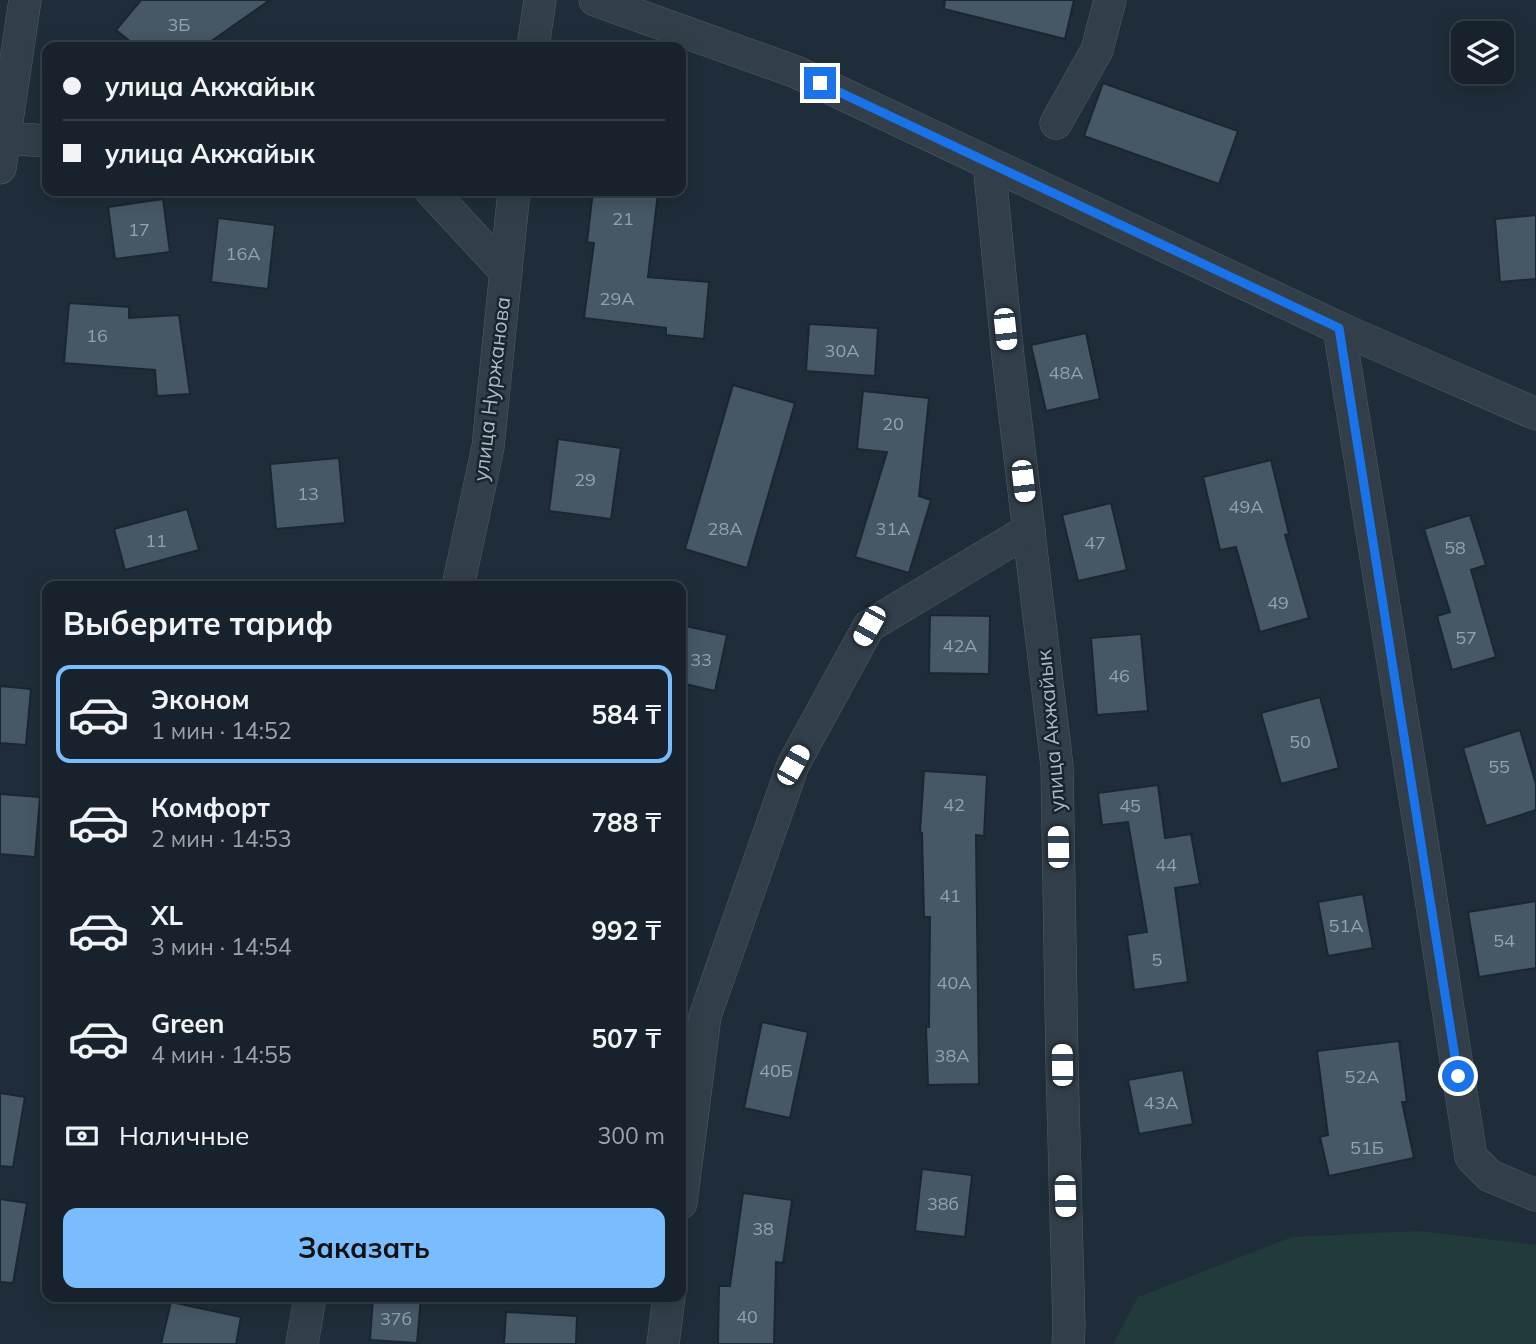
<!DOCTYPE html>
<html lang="ru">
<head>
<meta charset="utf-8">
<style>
	body { margin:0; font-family:Mulish,sans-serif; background:#202a34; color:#f1f3f6; height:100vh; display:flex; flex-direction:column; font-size:26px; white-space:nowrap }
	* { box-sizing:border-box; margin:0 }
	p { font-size:23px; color:#9ea4a9 }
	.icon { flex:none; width:38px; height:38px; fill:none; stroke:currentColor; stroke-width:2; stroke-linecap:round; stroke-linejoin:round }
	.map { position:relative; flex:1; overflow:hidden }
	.details { position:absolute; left:42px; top:581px; width:644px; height:721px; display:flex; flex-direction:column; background:#17222c; border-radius:14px; box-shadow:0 4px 18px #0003,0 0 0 2px #363f48 }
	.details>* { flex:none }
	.guide { position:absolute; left:42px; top:42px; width:644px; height:154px; border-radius:14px; box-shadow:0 4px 18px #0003,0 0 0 2px #363f48; display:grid; align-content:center; height:154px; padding:0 21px; background:#17222c }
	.tools { position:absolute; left:1451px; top:21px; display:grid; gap:14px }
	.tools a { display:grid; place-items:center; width:63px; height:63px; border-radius:14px; background:#17222c; box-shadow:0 4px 18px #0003,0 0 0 2px #363f48; font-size:35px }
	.end { position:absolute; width:32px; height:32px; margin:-16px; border:9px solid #1a73e8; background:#fff; box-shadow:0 0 0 4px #fff }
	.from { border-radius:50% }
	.car { position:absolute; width:21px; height:42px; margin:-21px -10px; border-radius:9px; box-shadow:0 0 5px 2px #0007; background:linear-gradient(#fff 24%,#345 0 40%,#fff 0 76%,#345 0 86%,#fff 0) }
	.guide b { display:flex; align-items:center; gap:24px; height:66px; font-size:26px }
	.guide b+b { border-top:2px solid #363f48 }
	.guide i { width:18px; height:18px; background:#f1f3f6 }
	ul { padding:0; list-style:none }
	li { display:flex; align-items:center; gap:21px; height:98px; margin:0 14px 10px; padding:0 7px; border:4px solid transparent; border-radius:14px }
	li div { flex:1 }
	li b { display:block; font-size:26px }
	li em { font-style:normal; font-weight:700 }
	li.current { border-color:#79bdff }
	li>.icon { width:63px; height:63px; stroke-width:1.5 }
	h2 { padding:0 21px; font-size:32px; line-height:84px }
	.pay { display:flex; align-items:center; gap:18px; height:77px; padding:0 21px; font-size:26px }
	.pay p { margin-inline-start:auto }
	.primary-button { display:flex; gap:14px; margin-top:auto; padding:14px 21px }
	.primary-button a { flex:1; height:80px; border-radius:14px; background:#79bdff; color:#111; font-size:28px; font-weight:700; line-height:80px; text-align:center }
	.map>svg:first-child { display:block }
	.green { fill:#213b3b }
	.building { fill:#465866; stroke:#1a2630; stroke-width:2 }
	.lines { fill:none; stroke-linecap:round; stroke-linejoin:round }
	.minor-casing { stroke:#505d68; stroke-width:33 }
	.minor { stroke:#323f4a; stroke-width:32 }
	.route { stroke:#1a73e8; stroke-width:9 }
	.labels { text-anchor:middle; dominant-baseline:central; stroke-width:5; stroke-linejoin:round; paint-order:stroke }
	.number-label { font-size:18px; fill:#93a2af }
	.street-label { font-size:21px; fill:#adbac7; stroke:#18242e }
</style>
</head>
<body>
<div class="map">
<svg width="1536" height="1344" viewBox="0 0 1536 1344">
	<rect width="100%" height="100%" fill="#1f2d3a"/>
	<path class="green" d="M 1420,1231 L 1536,1245 L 1536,1344 L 1113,1344 L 1138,1297 L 1292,1237 Z"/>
	<g class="building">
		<path d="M 141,0 L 270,0 L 203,47 L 137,47 L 116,30 Z"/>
		<path d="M 945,0 L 1074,0 L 1065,39 L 944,9 Z"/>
		<path d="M 1103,83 L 1238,131 L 1219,184 L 1084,136 Z"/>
		<path d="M 593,191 L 638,191 L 658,193 L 648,277 L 709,282 L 704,339 L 666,335 L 666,328 L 584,318 L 594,243 L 587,242 Z"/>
		<path d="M 163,199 L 170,252 L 115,259 L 108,207 Z"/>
		<path d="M 1536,215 L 1536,279 L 1500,282 L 1495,219 Z"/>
		<path d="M 218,218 L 275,225 L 268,289 L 211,282 Z"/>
		<path d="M 69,303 L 129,307 L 129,318 L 179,315 L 190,394 L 157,396 L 155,370 L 64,363 Z"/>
		<path d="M 809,324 L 878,328 L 875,376 L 806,371 Z"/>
		<path d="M 1086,333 L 1100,399 L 1046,411 L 1031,345 Z"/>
		<path d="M 733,385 L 795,403 L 747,568 L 685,549 Z"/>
		<path d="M 863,391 L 929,398 L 919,496 L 931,500 L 909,573 L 855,557 L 887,452 L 857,449 Z"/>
		<path d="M 558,439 L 621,448 L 611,519 L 549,511 Z"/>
		<path d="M 339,458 L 345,523 L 276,529 L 270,464 Z"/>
		<path d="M 1271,460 L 1289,534 L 1285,535 L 1309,618 L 1260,632 L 1236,547 L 1220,550 L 1203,477 Z"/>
		<path d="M 1111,503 L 1127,570 L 1078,581 L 1062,515 Z"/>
		<path d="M 187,509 L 199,550 L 125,570 L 114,529 Z"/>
		<path d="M 1470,515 L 1486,565 L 1471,570 L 1496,657 L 1452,670 L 1437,616 L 1450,612 L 1424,529 Z"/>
		<path d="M 930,615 L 990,616 L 989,674 L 929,673 Z"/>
		<path d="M 681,625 L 727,635 L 715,691 L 681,683 Z"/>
		<path d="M 1141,634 L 1148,711 L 1097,715 L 1091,638 Z"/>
		<path d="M 0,686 L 31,689 L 26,745 L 0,743 Z"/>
		<path d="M 1320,697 L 1339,768 L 1281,784 L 1261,713 Z"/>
		<path d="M 1520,730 L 1536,784 L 1536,810 L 1486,826 L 1463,748 Z"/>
		<path d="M 924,771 L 987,775 L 984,836 L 976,835 L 979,1084 L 928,1085 L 926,1027 L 929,1027 L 930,917 L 924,917 L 922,833 L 920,832 Z"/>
		<path d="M 1158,785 L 1165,838 L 1191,834 L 1200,884 L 1175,888 L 1188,982 L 1134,990 L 1127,935 L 1147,932 L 1128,822 L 1102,825 L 1098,793 Z"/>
		<path d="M 0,794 L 40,797 L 35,857 L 0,854 Z"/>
		<path d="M 1363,894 L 1373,948 L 1328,956 L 1318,902 Z"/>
		<path d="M 1536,901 L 1536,968 L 1479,977 L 1468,912 Z"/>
		<path d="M 762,1022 L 808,1032 L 790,1118 L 744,1108 Z"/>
		<path d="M 1399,1041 L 1407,1102 L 1402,1102 L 1414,1158 L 1329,1176 L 1320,1137 L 1328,1135 L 1317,1051 Z"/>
		<path d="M 1183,1070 L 1193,1124 L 1139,1134 L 1128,1080 Z"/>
		<path d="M 0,1093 L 25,1097 L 13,1167 L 0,1166 Z"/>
		<path d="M 922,1169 L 972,1175 L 965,1237 L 915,1231 Z"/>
		<path d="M 743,1193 L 792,1200 L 783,1263 L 776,1262 L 774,1344 L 718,1344 L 719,1286 L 730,1286 Z"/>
		<path d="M 0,1199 L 27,1203 L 13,1283 L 0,1282 Z"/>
		<path d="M 373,1297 L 421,1297 L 417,1343 L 370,1340 Z"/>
		<path d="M 171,1302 L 241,1317 L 236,1344 L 161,1344 Z"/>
		<path d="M 506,1312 L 577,1316 L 576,1344 L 504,1344 Z"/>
	</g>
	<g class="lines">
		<defs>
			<g id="minor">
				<path d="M 595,0 L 796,72 L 1339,328 L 1536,414"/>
				<path d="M 533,47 L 540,0"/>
				<path d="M 1056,123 L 1097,50 L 1110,0"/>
				<path d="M 5,138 L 47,141"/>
				<path d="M 989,163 L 1008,357 L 1057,766 L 1062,1064 L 1069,1328 L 1068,1344"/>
				<path d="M 0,168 L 25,0"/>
				<path d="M 431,191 L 506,272"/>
				<path d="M 1339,328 L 1425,860 L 1471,1157 L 1490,1176 L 1536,1195"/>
				<path d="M 458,586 L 488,447 L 514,191"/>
				<path d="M 681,1203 L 705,1016 L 793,765 L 869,626 L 1029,530"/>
				<path d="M 302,1344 L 310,1297"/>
				<path d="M 663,1344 L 669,1297"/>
			</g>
		</defs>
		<use href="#minor" class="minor-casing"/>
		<use href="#minor" class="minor"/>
	</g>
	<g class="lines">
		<path class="route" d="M 820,83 L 1339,328 L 1458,1076"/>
	</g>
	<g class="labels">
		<g class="number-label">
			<text x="179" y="24">3Б</text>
			<text x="623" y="218">21</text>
			<text x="139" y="229">17</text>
			<text x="243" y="253">16А</text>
			<text x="617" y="298">29А</text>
			<text x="97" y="335">16</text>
			<text x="842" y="350">30А</text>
			<text x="1066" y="372">48А</text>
			<text x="893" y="423">20</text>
			<text x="585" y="479">29</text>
			<text x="308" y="493">13</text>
			<text x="1246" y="506">49А</text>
			<text x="725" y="528">28А</text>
			<text x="893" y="528">31А</text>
			<text x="156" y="540">11</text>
			<text x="1095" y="542">47</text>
			<text x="1455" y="547">58</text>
			<text x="1278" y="602">49</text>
			<text x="1466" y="637">57</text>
			<text x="960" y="645">42А</text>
			<text x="701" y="659">33</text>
			<text x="1119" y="675">46</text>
			<text x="1300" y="741">50</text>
			<text x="1499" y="766">55</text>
			<text x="954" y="804">42</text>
			<text x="1130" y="805">45</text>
			<text x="1166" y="864">44</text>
			<text x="950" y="895">41</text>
			<text x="1346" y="925">51А</text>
			<text x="1504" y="940">54</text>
			<text x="1157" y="959">5</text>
			<text x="954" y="982">40А</text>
			<text x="952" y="1055">38А</text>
			<text x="776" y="1070">40Б</text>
			<text x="1362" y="1076">52А</text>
			<text x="1161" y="1102">43А</text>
			<text x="1367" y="1147">51Б</text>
			<text x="943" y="1203">38б</text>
			<text x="763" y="1228">38</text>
			<text x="747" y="1316">40</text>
			<text x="396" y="1318">37б</text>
		</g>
		<g class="street-label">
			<text transform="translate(491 389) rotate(-83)">улица Нуржанова</text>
			<text transform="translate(1050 731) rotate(-95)">улица Акжайык</text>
		</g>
	</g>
</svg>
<div class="tools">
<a><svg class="icon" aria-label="layers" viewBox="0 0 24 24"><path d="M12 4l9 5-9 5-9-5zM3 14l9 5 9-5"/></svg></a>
</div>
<i class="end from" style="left:1458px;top:1076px"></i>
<i class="end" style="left:820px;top:83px"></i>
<i class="car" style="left:1005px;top:329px;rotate:174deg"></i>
<i class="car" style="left:1023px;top:481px;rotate:173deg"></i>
<i class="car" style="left:869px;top:626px;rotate:209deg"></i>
<i class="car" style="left:793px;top:765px;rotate:29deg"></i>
<i class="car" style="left:1058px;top:847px;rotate:359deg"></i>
<i class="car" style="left:1062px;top:1065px;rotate:359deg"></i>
<i class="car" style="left:1065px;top:1196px;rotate:178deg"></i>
<div class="guide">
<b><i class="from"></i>улица Акжайык</b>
<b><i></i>улица Акжайык</b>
</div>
<section class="details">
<h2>Выберите тариф</h2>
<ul>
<li class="current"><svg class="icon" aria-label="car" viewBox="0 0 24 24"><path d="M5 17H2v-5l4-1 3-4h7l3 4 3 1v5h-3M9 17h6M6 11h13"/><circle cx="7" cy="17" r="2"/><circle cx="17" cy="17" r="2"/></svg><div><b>Эконом</b><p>1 мин · 14:52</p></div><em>584 ₸</em></li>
<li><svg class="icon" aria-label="car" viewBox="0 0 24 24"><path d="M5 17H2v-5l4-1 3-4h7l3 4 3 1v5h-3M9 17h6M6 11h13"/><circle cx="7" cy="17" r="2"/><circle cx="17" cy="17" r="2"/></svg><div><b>Комфорт</b><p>2 мин · 14:53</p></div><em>788 ₸</em></li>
<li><svg class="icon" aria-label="car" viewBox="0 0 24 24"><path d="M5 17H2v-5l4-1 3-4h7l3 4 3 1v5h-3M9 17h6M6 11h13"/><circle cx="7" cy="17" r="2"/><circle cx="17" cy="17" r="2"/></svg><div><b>XL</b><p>3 мин · 14:54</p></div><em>992 ₸</em></li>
<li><svg class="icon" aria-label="car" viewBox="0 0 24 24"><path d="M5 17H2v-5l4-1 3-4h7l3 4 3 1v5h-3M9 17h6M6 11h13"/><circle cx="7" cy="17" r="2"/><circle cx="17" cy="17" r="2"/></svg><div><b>Green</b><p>4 мин · 14:55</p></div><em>507 ₸</em></li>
</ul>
<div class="pay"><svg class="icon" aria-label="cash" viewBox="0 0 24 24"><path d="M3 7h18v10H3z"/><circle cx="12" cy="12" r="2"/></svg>Наличные<p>300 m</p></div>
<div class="primary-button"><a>Заказать</a></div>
</section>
</div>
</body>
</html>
